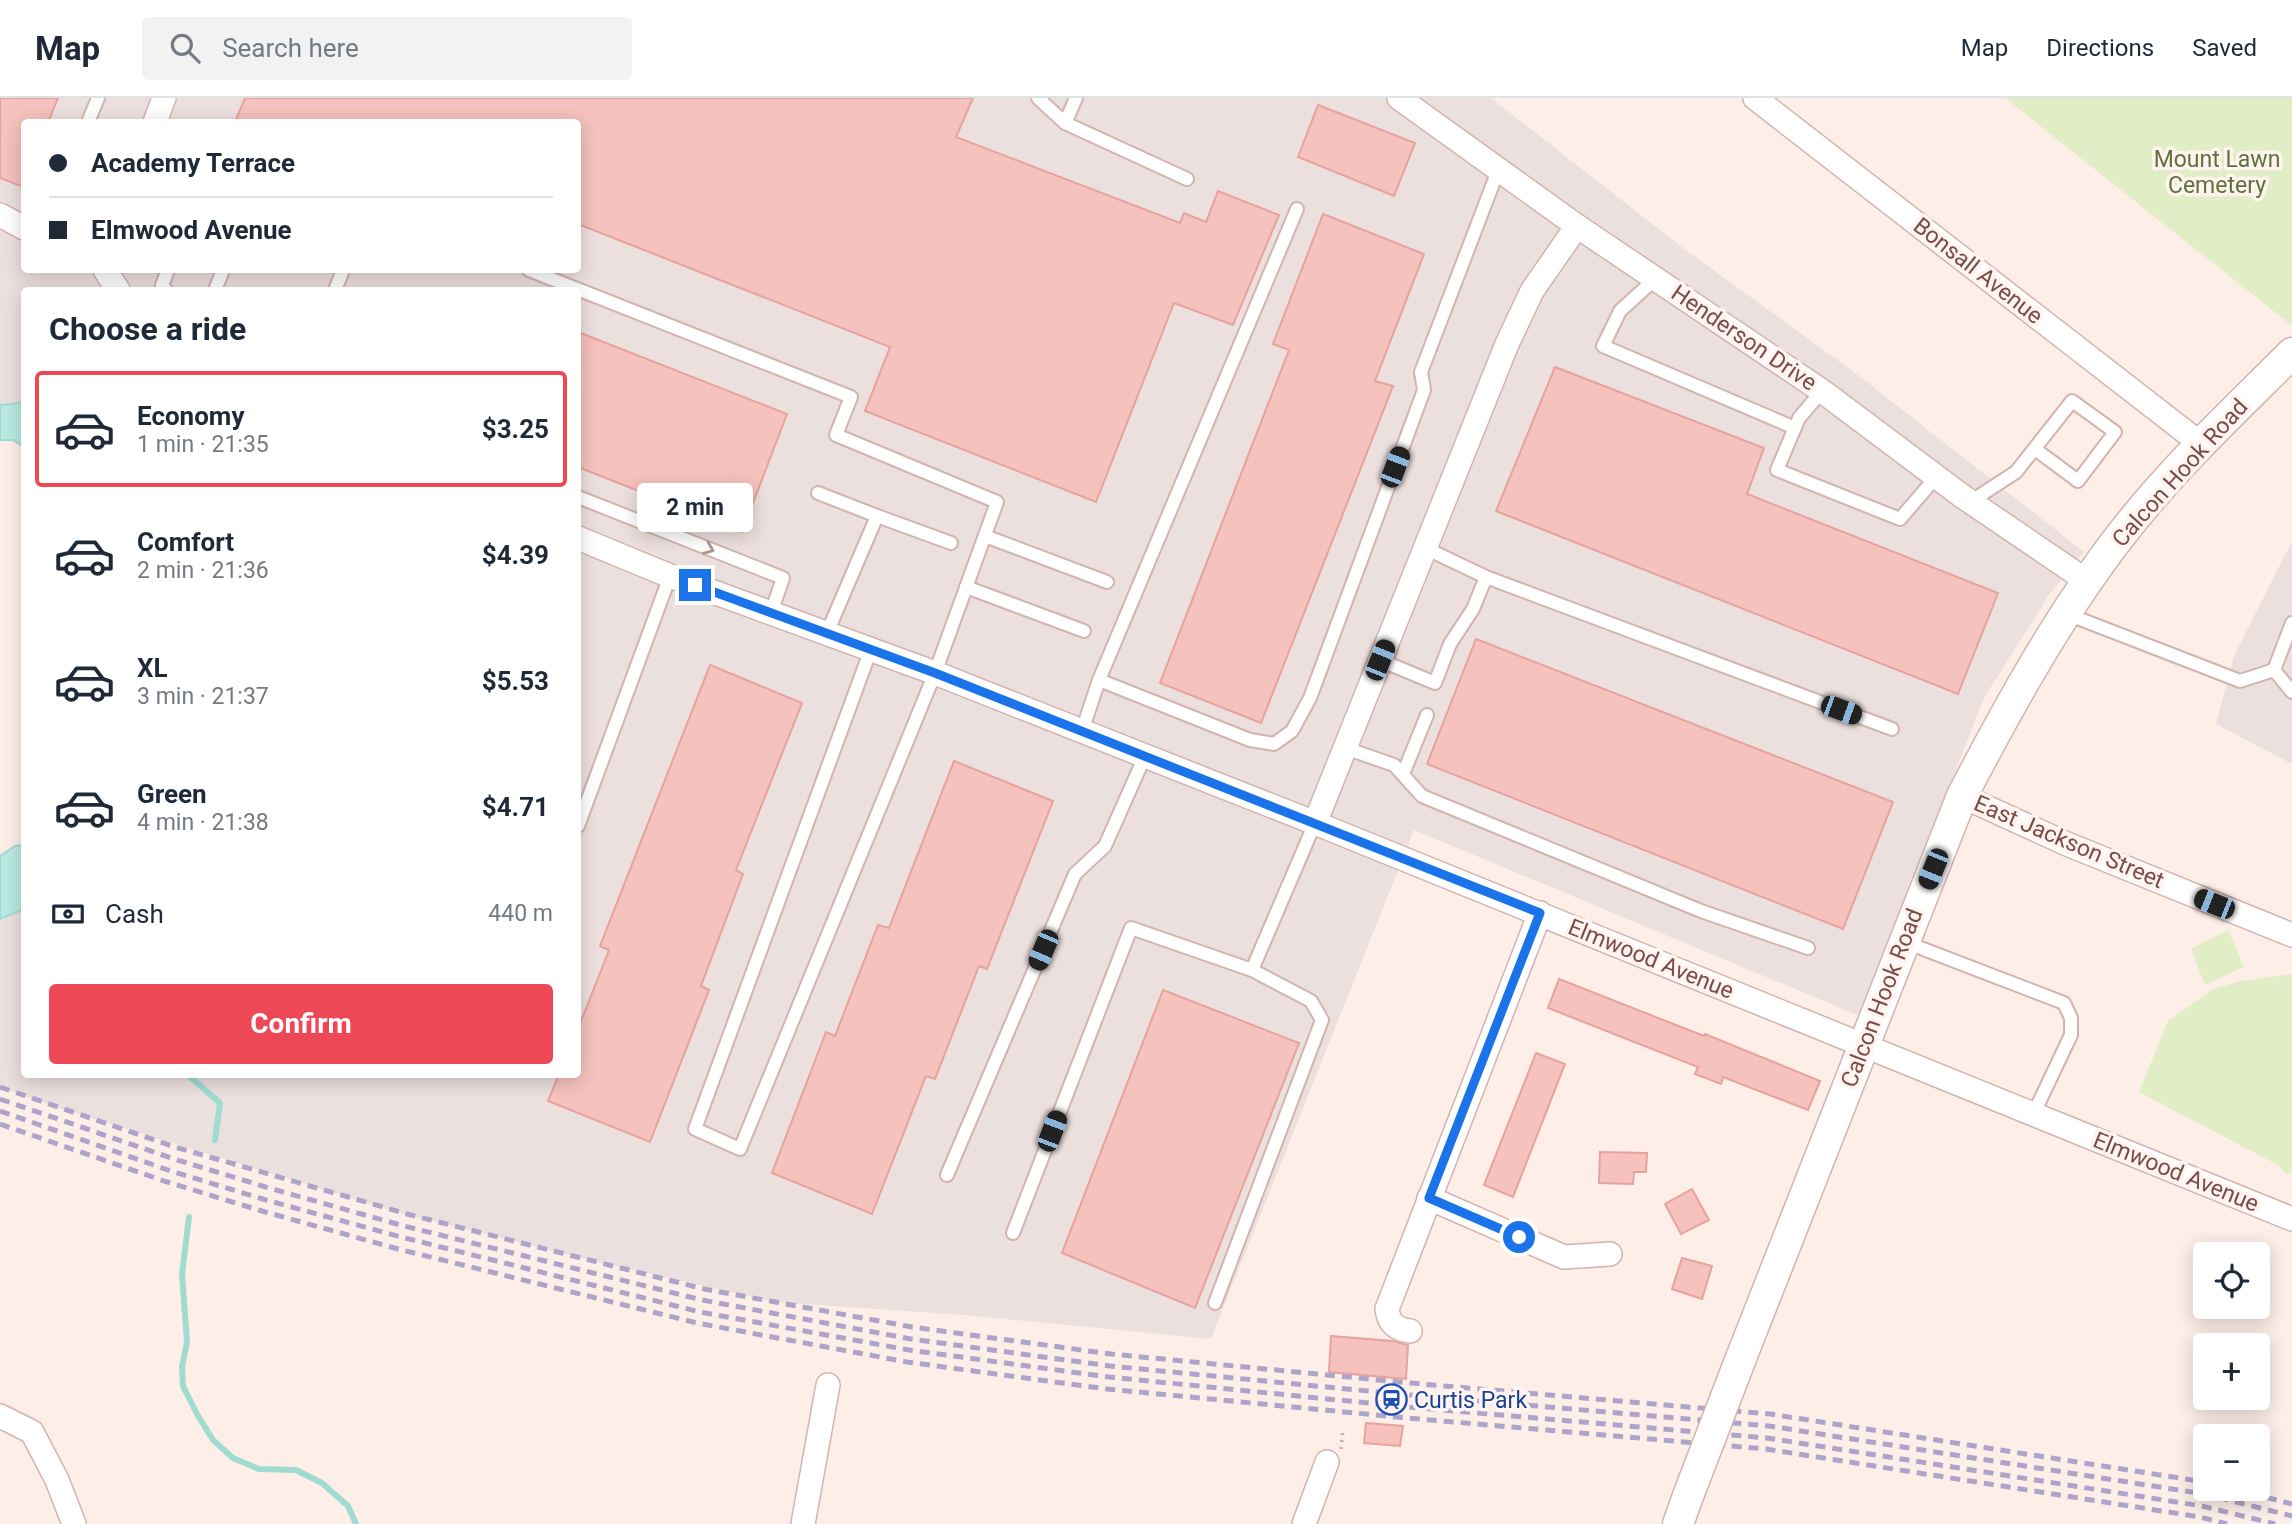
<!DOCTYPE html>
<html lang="en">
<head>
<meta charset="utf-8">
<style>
	body { margin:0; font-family:Roboto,sans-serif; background:#f2f2f3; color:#1f2937; height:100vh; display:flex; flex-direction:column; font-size:26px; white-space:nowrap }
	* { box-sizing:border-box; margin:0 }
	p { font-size:23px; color:#747a83 }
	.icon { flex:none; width:38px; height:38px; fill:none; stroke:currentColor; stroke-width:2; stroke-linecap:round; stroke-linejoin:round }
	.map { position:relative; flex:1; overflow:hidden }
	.sheet { position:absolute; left:21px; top:189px; width:560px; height:791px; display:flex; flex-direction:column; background:#fff; border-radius:7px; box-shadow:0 4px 18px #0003 }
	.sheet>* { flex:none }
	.guide { position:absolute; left:21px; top:21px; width:560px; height:154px; border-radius:7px; box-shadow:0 4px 18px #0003; display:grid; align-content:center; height:154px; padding:0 28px; background:#fff }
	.fabs { position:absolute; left:2193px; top:1144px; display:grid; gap:14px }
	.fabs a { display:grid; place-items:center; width:77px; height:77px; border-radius:7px; background:#fff; box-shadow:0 4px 18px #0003; font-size:35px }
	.end { position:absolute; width:32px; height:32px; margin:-16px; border:9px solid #1a73e8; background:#fff; box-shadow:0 0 0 4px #fff }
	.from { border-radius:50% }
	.bubble { position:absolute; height:49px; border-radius:7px; background:#fff; box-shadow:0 4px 18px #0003; font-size:23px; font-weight:700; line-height:49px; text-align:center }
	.car { position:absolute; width:21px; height:42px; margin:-21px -10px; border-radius:9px; box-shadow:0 0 5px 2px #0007; background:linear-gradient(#222 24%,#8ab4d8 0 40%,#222 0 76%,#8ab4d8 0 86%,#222 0) }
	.guide b { display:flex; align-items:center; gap:24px; height:66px; font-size:26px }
	.guide b+b { border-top:2px solid #e0e1e3 }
	.guide i { width:18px; height:18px; background:#1f2937 }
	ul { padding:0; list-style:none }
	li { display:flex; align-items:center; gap:21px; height:116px; margin:0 14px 10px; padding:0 14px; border:4px solid transparent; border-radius:7px }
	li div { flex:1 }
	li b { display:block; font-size:26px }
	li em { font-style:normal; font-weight:700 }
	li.active { border-color:#ee4755 }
	li>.icon { width:63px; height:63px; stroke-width:1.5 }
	h2 { padding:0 28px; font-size:32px; line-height:84px }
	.pay { display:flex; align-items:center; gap:18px; height:77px; padding:0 28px; font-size:26px }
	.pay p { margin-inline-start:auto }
	.action { display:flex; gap:14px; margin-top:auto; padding:14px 28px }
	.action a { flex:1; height:80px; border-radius:7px; background:#ee4755; color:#fff; font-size:28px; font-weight:700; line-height:80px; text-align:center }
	header { display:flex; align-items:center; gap:42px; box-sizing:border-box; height:98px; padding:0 35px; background:#fff; border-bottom:2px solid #e0e1e3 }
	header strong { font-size:33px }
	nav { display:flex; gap:38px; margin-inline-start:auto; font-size:24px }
	.search { width:490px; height:63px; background:#f2f2f3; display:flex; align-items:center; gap:18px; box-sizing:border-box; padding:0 24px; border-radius:7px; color:#747a83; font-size:26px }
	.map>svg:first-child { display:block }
	.industrial { fill:#ece0de; fill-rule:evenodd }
	.green { fill:#e1edc4 }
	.water { fill:#bae9e1; stroke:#a0dbd2; stroke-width:2 }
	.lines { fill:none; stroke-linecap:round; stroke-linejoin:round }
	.stream { stroke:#a0dbd2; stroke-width:6 }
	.building { fill:#f5c2bd; stroke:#e8a29d; stroke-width:2 }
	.service-casing { stroke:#d3b3af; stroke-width:16 }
	.minor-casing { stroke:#d3b3af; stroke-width:26 }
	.tertiary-casing { stroke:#d3b3af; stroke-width:33 }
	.path { stroke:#daa4a0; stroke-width:3.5; stroke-dasharray:2 5; stroke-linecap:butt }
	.service { stroke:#fff; stroke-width:12 }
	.minor { stroke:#fff; stroke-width:23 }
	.tertiary { stroke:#fff; stroke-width:30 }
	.rail { stroke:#aca4c9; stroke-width:5; stroke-dasharray:10 7; stroke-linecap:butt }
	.tertiary-bridge-casing { stroke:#d3b3af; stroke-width:33; stroke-linecap:butt }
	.tertiary-bridge { stroke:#fff; stroke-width:30 }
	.oneway { stroke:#af9492 }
	.route { stroke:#1a73e8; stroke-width:9 }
	.labels { text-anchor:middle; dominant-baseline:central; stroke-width:7; stroke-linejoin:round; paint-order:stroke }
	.park-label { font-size:23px; fill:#5e733b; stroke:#fff4ef }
	.street-label { font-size:23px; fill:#7a4c49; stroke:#fff4ef }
	.transit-label { font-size:23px; fill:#164399; stroke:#fff4ef; text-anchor:start }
</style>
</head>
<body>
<header>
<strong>Map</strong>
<div class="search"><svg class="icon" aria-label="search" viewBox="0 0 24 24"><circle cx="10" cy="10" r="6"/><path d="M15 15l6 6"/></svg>Search here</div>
<nav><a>Map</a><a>Directions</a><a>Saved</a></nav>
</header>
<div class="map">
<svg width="2292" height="1426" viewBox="0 0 2292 1426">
	<rect width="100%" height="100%" fill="#feeee8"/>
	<g class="industrial">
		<path d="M 0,0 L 1491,0 L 1683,150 L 1854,274 L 2084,454 L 2049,497 L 1984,600 L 1860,918 L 1414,732 L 1211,1241 L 964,1217 L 775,1204 L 597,1164 L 396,1114 L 52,1008 L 0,989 L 0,805 L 24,794 L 24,976 L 578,976 L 578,192 L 24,192 L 24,328 L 0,319 ZM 24,24 L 578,24 L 578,172 L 24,172 Z"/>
		<path d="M 2292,443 L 2292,666 L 2216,626 L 2234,558 Z"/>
	</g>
	<g class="green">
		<path d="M 2005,0 L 2292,0 L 2292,225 L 2291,227 Z"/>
		<path d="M 2228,832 L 2244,869 L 2205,887 L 2191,851 Z"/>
		<path d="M 2292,876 L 2292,1075 L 2287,1076 L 2276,1066 L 2139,994 L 2168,923 L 2213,891 L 2241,883 Z"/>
	</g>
	<g class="water">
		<path d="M 24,303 L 24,302 L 24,349 L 13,342 L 0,342 L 0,307 L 14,306 Z"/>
		<path d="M 24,747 L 24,811 L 0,821 L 0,758 L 15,748 Z"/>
	</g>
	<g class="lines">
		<g class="stream">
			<path d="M 187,976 L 220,1005 L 215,1042"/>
			<path d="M 189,1119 L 182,1176 L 187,1244 L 182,1269 L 183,1288 L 197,1316 L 213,1342 L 233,1360 L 259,1371 L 296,1372 L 322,1385 L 348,1408 L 356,1426"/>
		</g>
	</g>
	<g class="building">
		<path d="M 0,0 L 58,0 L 48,24 L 24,24 L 24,89 L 0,80 Z"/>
		<path d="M 245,0 L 973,0 L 956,39 L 1180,125 L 1184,115 L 1206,124 L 1218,93 L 1279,117 L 1233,227 L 1174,205 L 1096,404 L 865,313 L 890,249 L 578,126 L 578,24 L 235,24 Z"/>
		<path d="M 1318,7 L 1415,45 L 1394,98 L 1298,59 Z"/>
		<path d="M 1323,116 L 1424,156 L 1375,283 L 1393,288 L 1261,625 L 1160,585 L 1289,252 L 1273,246 Z"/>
		<path d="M 578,234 L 787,316 L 742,434 L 578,369 Z"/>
		<path d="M 1555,269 L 1764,350 L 1747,396 L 1998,495 L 1958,596 L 1496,413 Z"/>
		<path d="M 1476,541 L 1893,704 L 1843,831 L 1427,666 Z"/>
		<path d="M 710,567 L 802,605 L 736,772 L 743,776 L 701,888 L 709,892 L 650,1044 L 548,1003 L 559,976 L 578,976 L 578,931 L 609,852 L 600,848 Z"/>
		<path d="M 954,663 L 1053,703 L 987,871 L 979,868 L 935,981 L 926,978 L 872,1116 L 772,1075 L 826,934 L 835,938 L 878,827 L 889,830 Z"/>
		<path d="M 1559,881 L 1704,938 L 1705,936 L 1820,983 L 1808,1012 L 1723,979 L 1721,986 L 1695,976 L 1698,969 L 1548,910 Z"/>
		<path d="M 1163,892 L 1299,945 L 1195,1210 L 1062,1155 Z"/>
		<path d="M 1536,955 L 1565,966 L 1513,1099 L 1484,1087 Z"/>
		<path d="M 1600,1054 L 1647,1055 L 1646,1074 L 1634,1074 L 1633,1086 L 1599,1085 Z"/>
		<path d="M 1692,1091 L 1709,1122 L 1681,1136 L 1665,1106 Z"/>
		<path d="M 1682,1160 L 1712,1168 L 1702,1201 L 1672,1191 Z"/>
		<path d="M 1331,1238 L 1393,1243 L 1408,1247 L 1406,1281 L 1329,1274 Z"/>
		<path d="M 1366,1325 L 1403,1328 L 1400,1348 L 1364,1345 Z"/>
	</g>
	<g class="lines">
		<defs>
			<g id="service">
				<path d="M 1038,0 L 1065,25"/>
				<path d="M 1076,0 L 1065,25 L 1187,81"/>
				<path d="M 88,24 L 98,0"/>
				<path d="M 529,172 L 851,299 L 836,337 L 997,404 L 935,575 L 740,1051 L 695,1031 L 871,551"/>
				<path d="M 1656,180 L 1620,213 L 1603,248 L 1795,330"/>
				<path d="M 166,192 L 162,187 L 168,172"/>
				<path d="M 215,192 L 223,172"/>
				<path d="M 335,192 L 343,172"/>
				<path d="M 1822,293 L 1799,320 L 1777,372 L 1900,421 L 1937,378"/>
				<path d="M 818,395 L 877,418 L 827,535"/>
				<path d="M 578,399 L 783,480 L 771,515"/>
				<path d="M 1970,404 L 2016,374 L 2072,303 L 2115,334 L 2078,383 L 2035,351"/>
				<path d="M 877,418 L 951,445"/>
				<path d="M 985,438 L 1107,484"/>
				<path d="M 1425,450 L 1486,479 L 1892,631"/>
				<path d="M 966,489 L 1084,533"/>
				<path d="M 2067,516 L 2240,583 L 2274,572"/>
				<path d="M 2292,525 L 2274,572 L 2292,594"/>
				<path d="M 1380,562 L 1435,585 L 1450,546 L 1473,511 L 1486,479"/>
				<path d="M 1099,582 L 1297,111"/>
				<path d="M 1082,633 L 1099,582 L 1250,642 L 1274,646 L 1292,633 L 1310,600 L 1424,292 L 1421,274 L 1499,70"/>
				<path d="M 1345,650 L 1394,667 L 1422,698 L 1701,813 L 1808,850"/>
				<path d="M 1403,676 L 1427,617"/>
				<path d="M 578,728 L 670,478"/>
				<path d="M 1905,844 L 2064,905 L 2071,920 L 2071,937 L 2034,1015"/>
				<path d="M 947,1077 L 1075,776 L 1105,748 L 1145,658"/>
				<path d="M 1013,1135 L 1131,830 L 1252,872 L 1315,725"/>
				<path d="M 1215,1205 L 1322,922 L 1311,903 L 1252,872"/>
			</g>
			<g id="minor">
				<path d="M 1399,0 L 1577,128 L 1822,293 L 1962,398 L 2087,483"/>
				<path d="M 1755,0 L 2201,346"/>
				<path d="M 155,24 L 164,0"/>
				<path d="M 0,117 L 24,130"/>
				<path d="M 105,172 L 118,192"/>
				<path d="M 578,440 L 670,478 L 935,575 L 1315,725 L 2292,1121"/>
				<path d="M 1962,698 L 2067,746 L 2292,837"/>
				<path d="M 1315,725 L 1507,246 L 1532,193 L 1577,128"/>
				<path d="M 1429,1100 L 1564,1159 L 1610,1156"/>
				<path d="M 1410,1233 C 1396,1231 1389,1226 1387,1211 L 1540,815"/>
				<path d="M 0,1318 L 32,1334 L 57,1382 L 74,1426"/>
				<path d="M 803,1426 L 828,1287"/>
				<path d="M 1304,1426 L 1327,1364"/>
			</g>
			<g id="tertiary">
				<path d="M 1741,1260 L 1962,698 C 2014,598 2074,490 2147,405 C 2192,352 2243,304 2292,255"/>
				<path d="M 1678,1426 L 1688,1398"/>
			</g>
		</defs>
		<use href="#service" class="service-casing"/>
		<use href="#minor" class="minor-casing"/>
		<use href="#tertiary" class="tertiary-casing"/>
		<path class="path" d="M 1341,1351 L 1343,1332"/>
		<use href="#service" class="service"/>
		<use href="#minor" class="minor"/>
		<use href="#tertiary" class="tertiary"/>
		<g class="rail">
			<path d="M 0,989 L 175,1049 L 407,1116 L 704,1191 L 912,1229 L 1111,1256 L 1410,1285 L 1770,1316 L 2205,1384"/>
			<path d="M 0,1001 L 171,1060 L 269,1090 L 404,1128 L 702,1202 L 911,1241 L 1110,1268 L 1409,1297 L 1769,1328 L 2204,1396 L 2292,1418"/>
			<path d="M 0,1013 L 168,1072 L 266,1102 L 401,1139 L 700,1214 L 909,1252 L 1109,1279 L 1408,1309 L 1767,1340 L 2202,1408 L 2275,1426"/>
			<path d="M 0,1026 L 164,1083 L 262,1113 L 398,1151 L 697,1225 L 907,1264 L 1107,1291 L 1407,1320 L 1766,1351 L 2200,1419 L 2227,1426"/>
			<path d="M 2234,1391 L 2292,1406"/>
		</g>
		<defs>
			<path id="tertiary-bridge" d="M 1688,1398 L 1741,1260"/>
		</defs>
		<use href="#tertiary-bridge" class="tertiary-bridge-casing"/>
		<use href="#tertiary-bridge" class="tertiary-bridge"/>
	</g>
	<defs><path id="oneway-chevron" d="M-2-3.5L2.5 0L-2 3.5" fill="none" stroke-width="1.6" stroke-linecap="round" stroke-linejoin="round" transform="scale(1.75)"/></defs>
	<use class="oneway" href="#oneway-chevron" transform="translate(709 451) rotate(22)"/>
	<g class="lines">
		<path class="route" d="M 695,487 L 935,575 L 1540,815 L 1429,1100 L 1519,1139"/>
	</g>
	<defs>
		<symbol id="station-ring" viewBox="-11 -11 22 22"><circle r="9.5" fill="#fff4ef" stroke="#1a4fb4" stroke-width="1.5"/><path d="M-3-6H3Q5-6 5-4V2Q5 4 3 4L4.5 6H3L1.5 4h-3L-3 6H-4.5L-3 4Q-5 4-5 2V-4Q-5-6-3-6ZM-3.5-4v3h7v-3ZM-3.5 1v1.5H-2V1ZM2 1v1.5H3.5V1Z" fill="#1a4fb4"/></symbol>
	</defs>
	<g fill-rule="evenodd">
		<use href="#station-ring" x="1374" y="1284" width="35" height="35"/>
	</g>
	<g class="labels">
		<g class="park-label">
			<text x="2217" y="61">Mount Lawn<tspan x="2217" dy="26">Cemetery</tspan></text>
		</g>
		<g class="street-label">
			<text transform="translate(1978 173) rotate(38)">Bonsall Avenue</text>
			<text transform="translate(1744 240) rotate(34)">Henderson Drive</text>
			<text transform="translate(2180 375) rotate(-48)">Calcon Hook Road</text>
			<text transform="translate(2069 744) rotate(23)">East Jackson Street</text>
			<text transform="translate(1651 861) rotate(22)">Elmwood Avenue</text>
			<text transform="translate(1882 900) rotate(-69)">Calcon Hook Road</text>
			<text transform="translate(2176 1074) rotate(22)">Elmwood Avenue</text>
		</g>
		<g class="transit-label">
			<text x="1414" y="1302">Curtis Park</text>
		</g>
	</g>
</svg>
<div class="fabs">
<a><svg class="icon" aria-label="locate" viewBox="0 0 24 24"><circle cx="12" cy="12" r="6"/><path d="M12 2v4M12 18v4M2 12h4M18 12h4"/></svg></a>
<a>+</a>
<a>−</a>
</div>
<i class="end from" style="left:1519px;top:1139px"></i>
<i class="end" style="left:695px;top:487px"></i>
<div class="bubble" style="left:637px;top:385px;width:116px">2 min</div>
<i class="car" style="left:1395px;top:369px;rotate:21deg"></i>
<i class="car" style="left:1380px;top:562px;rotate:22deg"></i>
<i class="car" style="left:1841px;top:612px;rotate:110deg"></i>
<i class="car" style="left:1933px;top:771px;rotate:202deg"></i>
<i class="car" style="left:2214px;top:806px;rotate:292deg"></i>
<i class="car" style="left:1043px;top:852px;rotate:203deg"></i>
<i class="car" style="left:1052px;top:1033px;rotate:21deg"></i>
<div class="guide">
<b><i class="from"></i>Academy Terrace</b>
<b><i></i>Elmwood Avenue</b>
</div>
<section class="sheet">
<h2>Choose a ride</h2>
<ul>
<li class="active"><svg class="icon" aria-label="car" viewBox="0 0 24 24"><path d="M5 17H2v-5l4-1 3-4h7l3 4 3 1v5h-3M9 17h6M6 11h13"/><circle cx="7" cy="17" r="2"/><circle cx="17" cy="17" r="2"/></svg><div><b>Economy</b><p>1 min · 21:35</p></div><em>$3.25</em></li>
<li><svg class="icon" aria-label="car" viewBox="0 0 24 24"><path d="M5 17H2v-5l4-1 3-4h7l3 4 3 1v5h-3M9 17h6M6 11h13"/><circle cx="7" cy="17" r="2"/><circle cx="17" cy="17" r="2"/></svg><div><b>Comfort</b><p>2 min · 21:36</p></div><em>$4.39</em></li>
<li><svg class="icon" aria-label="car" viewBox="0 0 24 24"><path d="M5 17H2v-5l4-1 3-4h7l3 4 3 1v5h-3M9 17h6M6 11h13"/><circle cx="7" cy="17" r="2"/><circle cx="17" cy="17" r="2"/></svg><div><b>XL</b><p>3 min · 21:37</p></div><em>$5.53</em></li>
<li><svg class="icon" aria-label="car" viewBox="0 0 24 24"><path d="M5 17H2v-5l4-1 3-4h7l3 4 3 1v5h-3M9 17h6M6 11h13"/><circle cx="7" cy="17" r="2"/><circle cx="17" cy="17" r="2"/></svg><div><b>Green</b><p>4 min · 21:38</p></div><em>$4.71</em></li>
</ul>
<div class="pay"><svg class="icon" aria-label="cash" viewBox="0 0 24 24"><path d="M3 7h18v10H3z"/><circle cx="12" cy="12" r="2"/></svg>Cash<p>440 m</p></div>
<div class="action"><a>Confirm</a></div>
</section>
</div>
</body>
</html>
